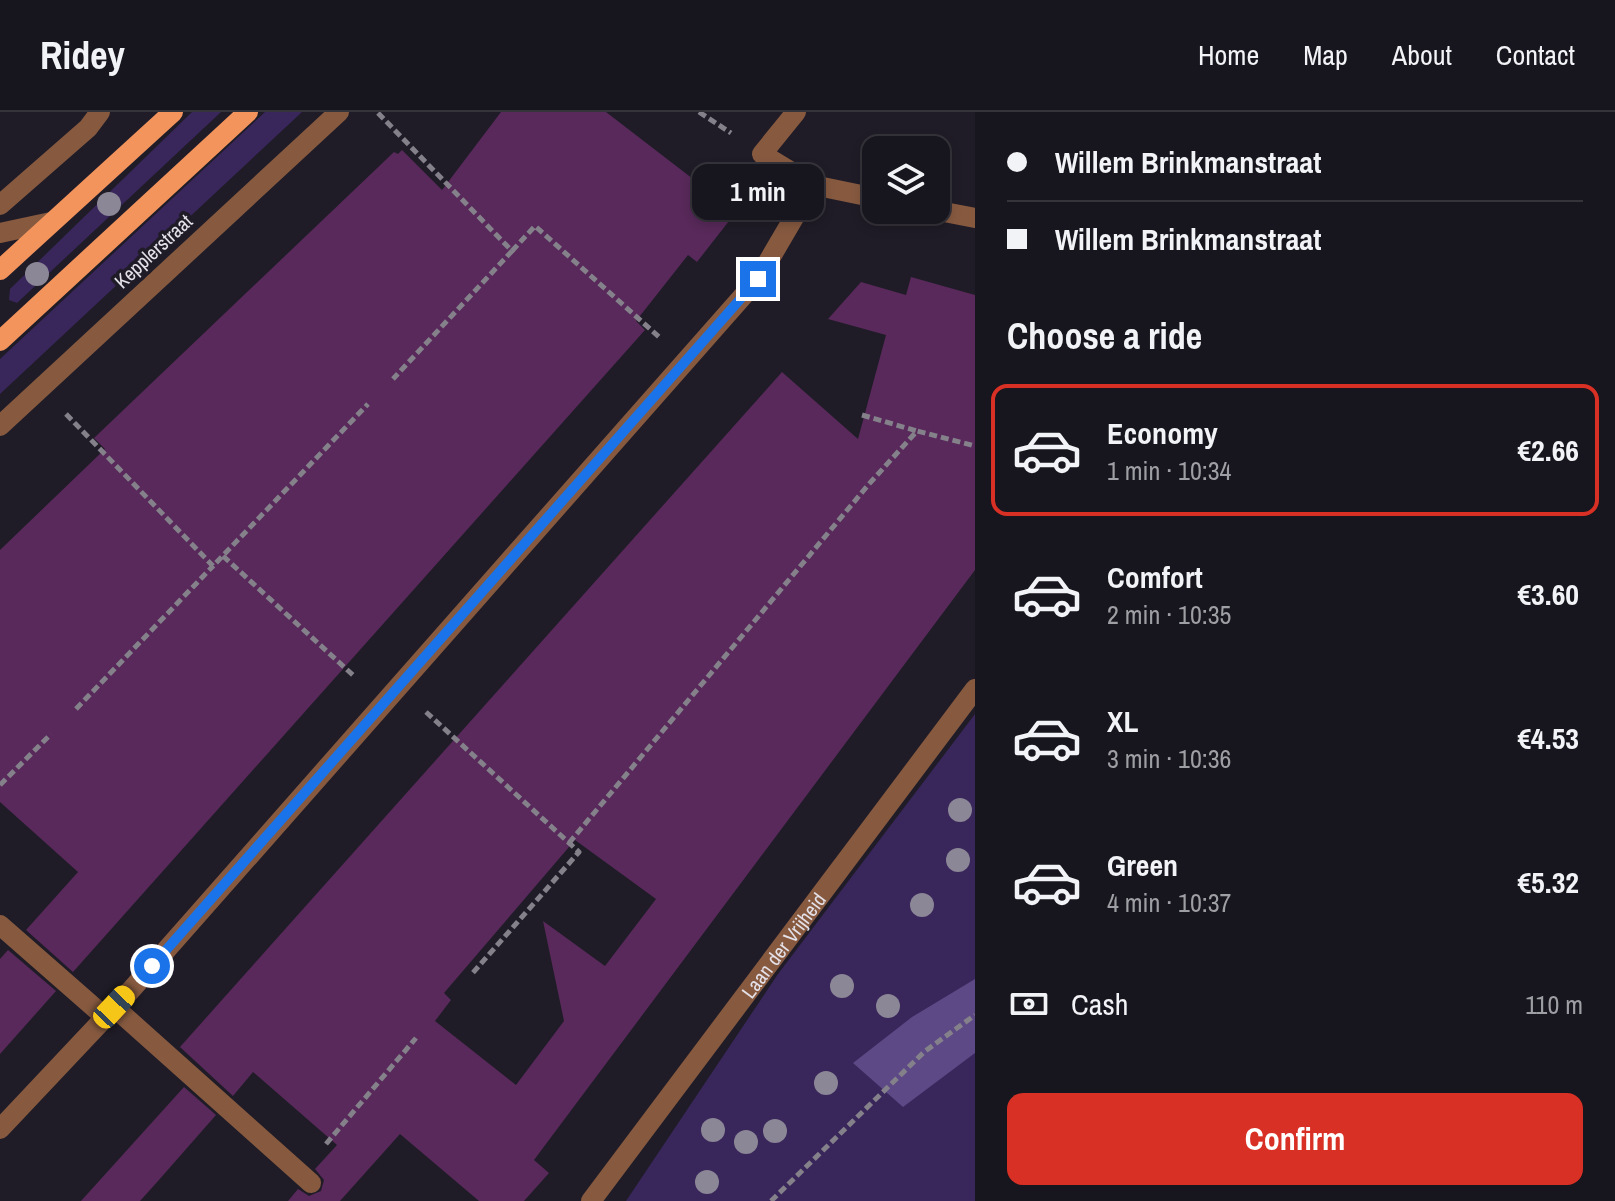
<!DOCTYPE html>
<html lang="en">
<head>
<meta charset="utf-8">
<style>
	body { margin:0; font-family:"Archivo Narrow",sans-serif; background:#201e26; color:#f1f3f6; height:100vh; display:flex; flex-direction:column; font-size:30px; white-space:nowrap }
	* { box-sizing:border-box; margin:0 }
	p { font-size:26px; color:#9e9fa4 }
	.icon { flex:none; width:44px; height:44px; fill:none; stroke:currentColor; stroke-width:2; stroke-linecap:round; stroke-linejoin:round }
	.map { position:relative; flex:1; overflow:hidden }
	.drawer { display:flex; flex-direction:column; background:#17151d; width:640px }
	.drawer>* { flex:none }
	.banner { display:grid; align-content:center; height:176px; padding:0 32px; background:#17151d }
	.fabs { position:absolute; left:862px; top:24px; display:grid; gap:16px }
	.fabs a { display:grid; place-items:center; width:88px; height:88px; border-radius:16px; background:#17151d; box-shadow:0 4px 12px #0003,0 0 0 2px #36343b; font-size:40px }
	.end { position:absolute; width:36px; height:36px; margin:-18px; border:10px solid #1a73e8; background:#fff; box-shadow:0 0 0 4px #fff }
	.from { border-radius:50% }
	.bubble { position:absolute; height:56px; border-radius:16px; background:#17151d; box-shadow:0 4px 12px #0003,0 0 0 2px #36343b; font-size:26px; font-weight:800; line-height:56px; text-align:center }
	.car { position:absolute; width:24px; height:48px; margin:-24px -12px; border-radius:10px; box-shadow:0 0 6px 2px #0007; background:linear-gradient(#f5c518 24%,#345 0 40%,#f5c518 0 76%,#345 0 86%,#f5c518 0) }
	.banner b { display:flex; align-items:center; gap:28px; height:76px; font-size:30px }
	.banner b+b { border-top:2px solid #36343b }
	.banner i { width:20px; height:20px; background:#f1f3f6 }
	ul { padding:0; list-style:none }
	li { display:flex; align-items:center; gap:24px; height:132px; margin:0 16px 12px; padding:0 16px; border:4px solid transparent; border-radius:16px }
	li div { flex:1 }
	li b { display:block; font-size:30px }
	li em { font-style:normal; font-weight:800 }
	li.current { border-color:#d93025 }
	li>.icon { width:72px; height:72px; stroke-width:1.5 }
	h2 { padding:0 32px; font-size:36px; line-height:96px }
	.pay { display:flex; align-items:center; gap:20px; height:88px; padding:0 32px; font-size:30px }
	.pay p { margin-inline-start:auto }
	.primary-button { display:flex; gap:16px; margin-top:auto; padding:16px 32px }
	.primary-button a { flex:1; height:92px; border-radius:16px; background:#d93025; color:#fff; font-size:32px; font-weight:800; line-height:92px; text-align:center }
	header { display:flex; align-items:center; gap:48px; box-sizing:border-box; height:112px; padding:0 40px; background:#17151d; border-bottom:2px solid #36343b }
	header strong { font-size:38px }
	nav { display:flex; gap:44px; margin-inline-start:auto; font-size:28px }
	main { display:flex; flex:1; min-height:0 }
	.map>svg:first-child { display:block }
	.green { fill:#39265b }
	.forest { fill:#5d4985 }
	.building { fill:#58295a; fill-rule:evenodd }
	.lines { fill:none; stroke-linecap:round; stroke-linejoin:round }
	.path { stroke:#84818b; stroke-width:5; stroke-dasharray:8 4; stroke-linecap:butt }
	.minor { stroke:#875a40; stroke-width:20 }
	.major { stroke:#f3945d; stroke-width:20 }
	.tree { fill:#8b8796 }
	.route { stroke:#1a73e8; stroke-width:10 }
	.labels { text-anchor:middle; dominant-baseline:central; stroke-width:7; stroke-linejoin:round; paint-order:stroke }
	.street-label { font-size:20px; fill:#e4e1e9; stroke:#1f1c27 }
</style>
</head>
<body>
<header>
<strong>Ridey</strong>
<nav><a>Home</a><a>Map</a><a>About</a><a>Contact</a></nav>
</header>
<main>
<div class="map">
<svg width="975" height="1089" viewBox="0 0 975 1089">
	<rect width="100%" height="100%" fill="#1f1c27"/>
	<g class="green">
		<path d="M 192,0 L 221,0 L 17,191 L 9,188 L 10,177 Z"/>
		<path d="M 265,0 L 302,0 L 0,282 L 0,247 Z"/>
		<path d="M 975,602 L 975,1089 L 626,1089 L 778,862 Z"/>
	</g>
	<path class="forest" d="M 975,867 L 975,941 L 903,995 L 853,951 L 912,905 Z"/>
	<g class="building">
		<path d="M 501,0 L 606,0 L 736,100 L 697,150 L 688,143 L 636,209 L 645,218 L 73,860 L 26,818 L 78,760 L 0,690 L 0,438 L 105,337 L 94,326 L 394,40 L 398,42 L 402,38 L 442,78 Z"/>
		<path d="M 911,165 L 975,183 L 975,458 L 534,1048 L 549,1061 L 524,1089 L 479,1089 L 400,1022 L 340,1089 L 288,1089 L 298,1077 L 309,1084 L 321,1079 L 324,1068 L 315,1057 L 337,1033 L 253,960 L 233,984 L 180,935 L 782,260 L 858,327 L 886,223 L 828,207 L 861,170 L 906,183 ZM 575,728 L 656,787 L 605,854 L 543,809 L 564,909 L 516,973 L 435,909 L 451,888 L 444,881 Z"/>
		<path d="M 8,838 L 56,879 L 0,942 L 0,847 Z"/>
		<path d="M 184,975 L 216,1003 L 158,1069 L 140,1089 L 81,1089 Z"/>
	</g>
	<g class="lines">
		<g class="path">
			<path d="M 699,0 L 731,21"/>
			<path d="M 378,1 L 512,139 L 393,267"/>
			<path d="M 512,139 L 535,114 L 659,225"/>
			<path d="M 66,302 L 213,454 L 368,292"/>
			<path d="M 862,303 L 917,319"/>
			<path d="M 223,444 L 355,565"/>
			<path d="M 76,597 L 213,454"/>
			<path d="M 426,600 L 579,740 L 471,863"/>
			<path d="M 0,673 L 51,622"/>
			<path d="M 569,731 L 869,372 L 917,319 L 975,334"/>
			<path d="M 326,1032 L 416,926"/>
			<path d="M 771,1089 L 924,940 L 975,903"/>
		</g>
		<g class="minor">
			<path d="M 796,0 L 762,42 L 813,73 L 876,86"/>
			<path d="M 0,93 L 88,16 L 100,0"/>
			<path d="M 934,98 L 975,106"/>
			<path d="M 0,121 L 51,110"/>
			<path d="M 0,314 L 339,0"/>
			<path d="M 0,813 L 105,905"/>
			<path d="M 114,895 L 311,1071"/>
			<path d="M 0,1017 L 131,878 L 758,167 L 813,73"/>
			<path id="s1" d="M 591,1089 L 975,577"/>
		</g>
		<g class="major">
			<path d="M 0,158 L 173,0"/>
			<path d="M 0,229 L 248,0"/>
		</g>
	</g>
	<g class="tree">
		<circle cx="109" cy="92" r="12"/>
		<circle cx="37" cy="162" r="12"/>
		<circle cx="960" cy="698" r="12"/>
		<circle cx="958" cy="748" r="12"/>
		<circle cx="922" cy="793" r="12"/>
		<circle cx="842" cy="874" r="12"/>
		<circle cx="888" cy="894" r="12"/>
		<circle cx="826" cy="971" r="12"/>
		<circle cx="713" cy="1018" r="12"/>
		<circle cx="775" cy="1019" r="12"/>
		<circle cx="746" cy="1030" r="12"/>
		<circle cx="707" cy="1070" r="12"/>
	</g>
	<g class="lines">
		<path class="route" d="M 152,854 L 758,167"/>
	</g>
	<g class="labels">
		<g class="street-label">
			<text transform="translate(153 139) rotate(-43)">Kepplerstraat</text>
			<text stroke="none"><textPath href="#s1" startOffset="320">Laan der Vrijheid</textPath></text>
		</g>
	</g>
</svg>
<div class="fabs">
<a><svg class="icon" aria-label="layers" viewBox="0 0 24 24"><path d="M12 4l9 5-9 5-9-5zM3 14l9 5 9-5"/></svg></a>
</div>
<i class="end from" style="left:152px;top:854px"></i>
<i class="end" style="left:758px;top:167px"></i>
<div class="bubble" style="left:692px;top:52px;width:132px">1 min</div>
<i class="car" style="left:114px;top:895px;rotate:43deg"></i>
</div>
<section class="drawer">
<div class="banner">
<b><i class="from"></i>Willem Brinkmanstraat</b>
<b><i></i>Willem Brinkmanstraat</b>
</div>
<h2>Choose a ride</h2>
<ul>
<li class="current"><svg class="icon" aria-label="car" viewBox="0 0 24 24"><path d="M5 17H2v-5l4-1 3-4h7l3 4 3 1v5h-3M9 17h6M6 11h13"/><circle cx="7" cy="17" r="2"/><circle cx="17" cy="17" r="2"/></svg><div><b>Economy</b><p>1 min · 10:34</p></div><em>€2.66</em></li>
<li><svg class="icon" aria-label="car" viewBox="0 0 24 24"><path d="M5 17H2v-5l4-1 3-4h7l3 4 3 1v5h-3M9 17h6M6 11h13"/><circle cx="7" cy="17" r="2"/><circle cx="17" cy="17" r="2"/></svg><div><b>Comfort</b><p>2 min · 10:35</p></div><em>€3.60</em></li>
<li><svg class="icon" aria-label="car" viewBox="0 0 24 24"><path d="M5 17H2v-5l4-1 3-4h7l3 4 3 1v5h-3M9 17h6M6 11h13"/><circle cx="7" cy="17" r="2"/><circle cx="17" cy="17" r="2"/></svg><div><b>XL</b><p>3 min · 10:36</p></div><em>€4.53</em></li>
<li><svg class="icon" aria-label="car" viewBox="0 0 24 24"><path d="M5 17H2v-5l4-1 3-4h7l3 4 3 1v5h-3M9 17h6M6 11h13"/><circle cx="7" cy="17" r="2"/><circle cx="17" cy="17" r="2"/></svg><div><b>Green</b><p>4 min · 10:37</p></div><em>€5.32</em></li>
</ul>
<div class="pay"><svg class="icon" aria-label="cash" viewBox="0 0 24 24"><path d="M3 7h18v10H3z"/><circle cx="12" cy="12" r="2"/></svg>Cash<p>110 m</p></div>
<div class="primary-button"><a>Confirm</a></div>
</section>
</main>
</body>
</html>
